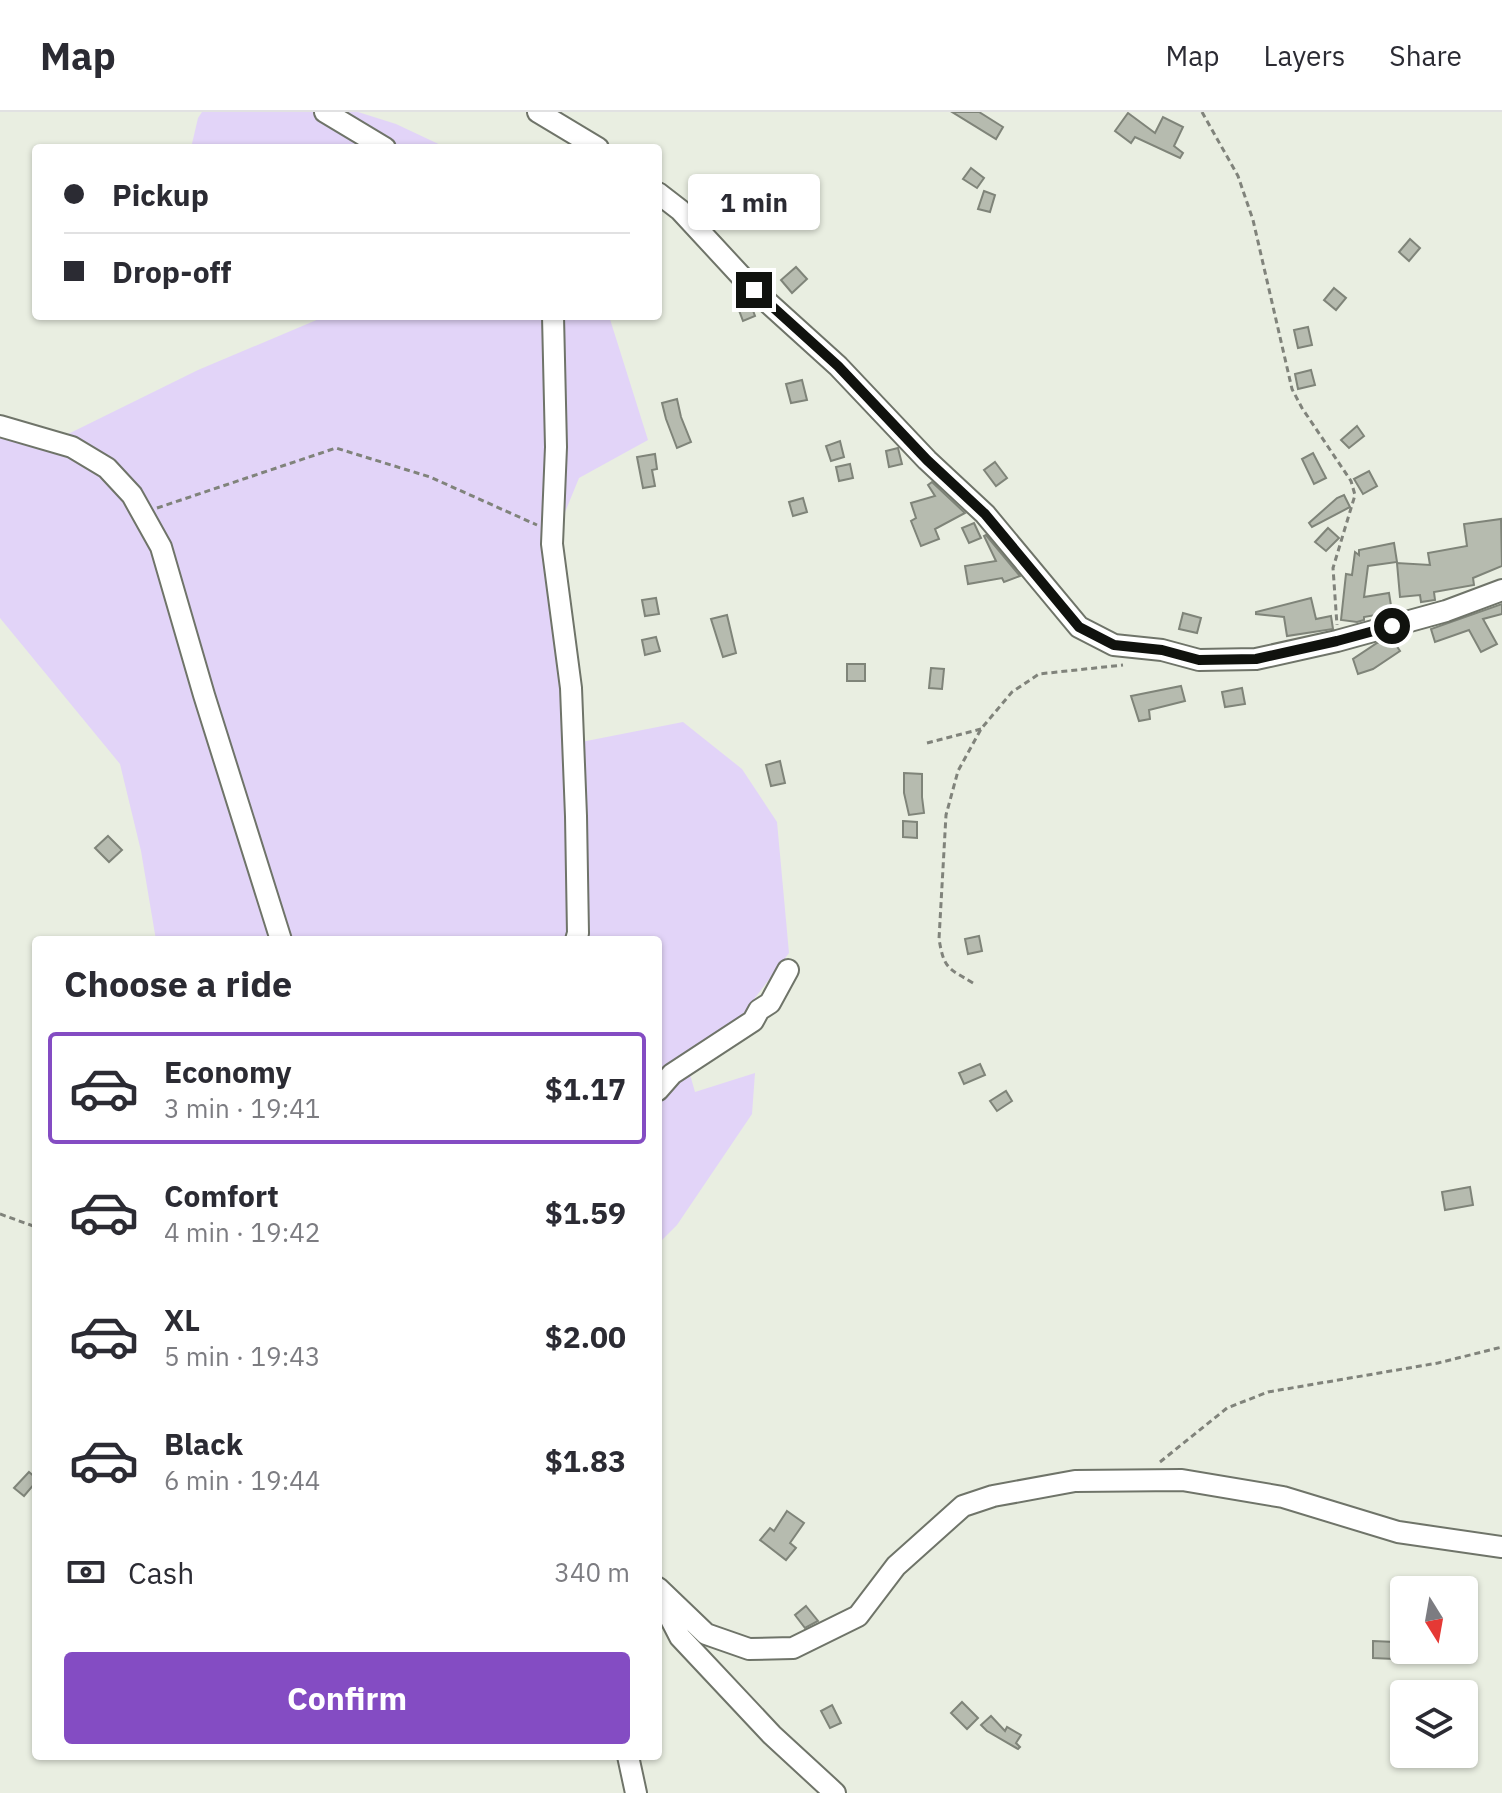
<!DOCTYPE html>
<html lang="en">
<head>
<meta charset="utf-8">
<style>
	body { margin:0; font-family:"IBM Plex Sans",sans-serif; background:#f2f2f3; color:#2b2b33; height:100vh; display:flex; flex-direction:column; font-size:30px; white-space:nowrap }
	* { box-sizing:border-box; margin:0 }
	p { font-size:26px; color:#7c7c81 }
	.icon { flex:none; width:44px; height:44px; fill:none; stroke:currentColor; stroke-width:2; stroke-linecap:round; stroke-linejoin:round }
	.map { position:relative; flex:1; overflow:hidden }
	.details { position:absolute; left:32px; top:824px; width:630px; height:824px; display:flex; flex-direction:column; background:#fff; border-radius:8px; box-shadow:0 2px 6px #0004 }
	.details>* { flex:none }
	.hud { position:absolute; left:32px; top:32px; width:630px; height:176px; border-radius:8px; box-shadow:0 2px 6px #0004; display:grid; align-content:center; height:176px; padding:0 32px; background:#fff }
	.needle { width:52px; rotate:169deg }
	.buttons { position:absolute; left:1390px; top:1464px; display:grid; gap:16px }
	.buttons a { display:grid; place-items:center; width:88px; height:88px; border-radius:8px; background:#fff; box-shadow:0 2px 6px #0004; font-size:40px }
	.end { position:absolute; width:36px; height:36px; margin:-18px; border:10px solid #10120e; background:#fff; box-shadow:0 0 0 4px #fff }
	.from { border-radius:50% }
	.bubble { position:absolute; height:56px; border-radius:8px; background:#fff; box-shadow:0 2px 6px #0004; font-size:26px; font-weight:700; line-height:56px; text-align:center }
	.hud b { display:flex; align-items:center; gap:28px; height:76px; font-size:30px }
	.hud b+b { border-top:2px solid #e1e1e2 }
	.hud i { width:20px; height:20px; background:#2b2b33 }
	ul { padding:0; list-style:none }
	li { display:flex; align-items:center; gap:24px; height:112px; margin:0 16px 12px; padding:0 16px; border:4px solid transparent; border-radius:8px }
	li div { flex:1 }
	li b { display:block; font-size:30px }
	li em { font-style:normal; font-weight:700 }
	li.active { border-color:#844cc3 }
	li>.icon { width:72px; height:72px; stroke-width:1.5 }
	h2 { padding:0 32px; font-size:36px; line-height:96px }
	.pay { display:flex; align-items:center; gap:20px; height:88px; padding:0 32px; font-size:30px }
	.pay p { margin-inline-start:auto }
	.primary-button { display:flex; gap:16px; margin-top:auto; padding:16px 32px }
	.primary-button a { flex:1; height:92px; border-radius:8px; background:#844cc3; color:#fff; font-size:32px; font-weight:700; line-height:92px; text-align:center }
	header { display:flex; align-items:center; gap:48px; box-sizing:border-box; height:112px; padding:0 40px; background:#fff; border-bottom:2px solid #e1e1e2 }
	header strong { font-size:38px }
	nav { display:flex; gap:44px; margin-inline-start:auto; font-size:28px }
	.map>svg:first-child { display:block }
	.green { fill:#e2d4f8 }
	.building { fill:#b6bbaf; stroke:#7f8479; stroke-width:2 }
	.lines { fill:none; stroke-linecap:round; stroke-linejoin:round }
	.minor-casing { stroke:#6f7469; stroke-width:24 }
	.path { stroke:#80837b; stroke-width:3; stroke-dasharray:6 4; stroke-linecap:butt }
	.minor { stroke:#fff; stroke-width:20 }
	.route { stroke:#10120e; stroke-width:10 }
</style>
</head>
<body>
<header>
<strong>Map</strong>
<nav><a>Map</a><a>Layers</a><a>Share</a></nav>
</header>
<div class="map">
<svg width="1502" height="1681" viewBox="0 0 1502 1681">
	<rect width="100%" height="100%" fill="#e9eee1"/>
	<g class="green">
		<path d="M 202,0 L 358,0 L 396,12 L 447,36 L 191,36 L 198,6 Z"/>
		<path d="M 326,204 L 609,204 L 648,328 L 579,366 L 559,415 L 571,632 L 683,610 L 742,657 L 777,710 L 789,841 L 724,927 L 689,959 L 695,980 L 755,961 L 752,1002 L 677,1113 L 658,1132 L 658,828 L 156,828 L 141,739 L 120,652 L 0,506 L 0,312 L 60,326 L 198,258 Z"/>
	</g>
	<g class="building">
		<path d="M 952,0 L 979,0 L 1003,15 L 996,27 Z"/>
		<path d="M 1128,1 L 1155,21 L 1163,5 L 1183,15 L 1174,34 L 1183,41 L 1180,46 L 1135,25 L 1131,31 L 1115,19 Z"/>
		<path d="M 971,56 L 984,66 L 977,76 L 963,67 Z"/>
		<path d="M 984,79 L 995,83 L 990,100 L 978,97 Z"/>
		<path d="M 1410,127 L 1420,136 L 1409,149 L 1399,140 Z"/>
		<path d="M 796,155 L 807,167 L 792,181 L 781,168 Z"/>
		<path d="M 1334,176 L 1346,186 L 1336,198 L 1324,188 Z"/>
		<path d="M 747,189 L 751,193 L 755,204 L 743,209 L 737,193 Z"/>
		<path d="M 1308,215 L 1312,233 L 1298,236 L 1294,218 Z"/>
		<path d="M 1311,258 L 1315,273 L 1298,277 L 1295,262 Z"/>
		<path d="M 802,268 L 807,288 L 791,291 L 786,272 Z"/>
		<path d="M 677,287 L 681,305 L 691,330 L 677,336 L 666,307 L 662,291 Z"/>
		<path d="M 1357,314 L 1364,324 L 1349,336 L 1341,328 Z"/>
		<path d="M 840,329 L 844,345 L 831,349 L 826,334 Z"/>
		<path d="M 898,336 L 902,352 L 889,355 L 886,339 Z"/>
		<path d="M 1313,341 L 1326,366 L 1314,372 L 1302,347 Z"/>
		<path d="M 655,342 L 657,357 L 652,358 L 655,374 L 643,376 L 637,345 Z"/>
		<path d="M 995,350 L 1007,366 L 996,374 L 984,358 Z"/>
		<path d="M 850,352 L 853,366 L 839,369 L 836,355 Z"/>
		<path d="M 1369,359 L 1377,374 L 1363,382 L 1354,367 Z"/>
		<path d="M 932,370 L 965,401 L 935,417 L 939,427 L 921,434 L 911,409 L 916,406 L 911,391 L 935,384 L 928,373 Z"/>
		<path d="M 1344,383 L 1350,395 L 1312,415 L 1309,411 L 1337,386 Z"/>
		<path d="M 803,386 L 807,400 L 793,404 L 789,390 Z"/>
		<path d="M 1501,407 L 1502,454 L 1473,466 L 1474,473 L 1434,480 L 1435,488 L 1421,490 L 1420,483 L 1400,485 L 1397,451 L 1430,453 L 1428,441 L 1467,434 L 1464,412 Z"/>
		<path d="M 974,411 L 981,426 L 969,431 L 962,416 Z"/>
		<path d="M 1328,416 L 1339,426 L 1326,439 L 1315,430 Z"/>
		<path d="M 986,423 L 1020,464 L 1004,470 L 1002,466 L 968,472 L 965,454 L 996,449 L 984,424 Z"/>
		<path d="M 1394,431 L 1397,450 L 1368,454 L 1364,485 L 1389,481 L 1392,500 L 1364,505 L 1364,508 L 1357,510 L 1341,508 L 1346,462 L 1352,463 L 1355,440 L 1359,443 L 1359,438 Z"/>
		<path d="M 656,486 L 659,502 L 645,504 L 642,488 Z"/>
		<path d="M 1311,486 L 1316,507 L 1331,504 L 1333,517 L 1287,524 L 1284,505 L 1256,502 L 1256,500 Z"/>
		<path d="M 1502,492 L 1502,502 L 1483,507 L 1497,532 L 1481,540 L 1469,518 L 1435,530 L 1431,517 Z"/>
		<path d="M 1183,501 L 1201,506 L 1197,521 L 1179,517 Z"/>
		<path d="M 727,503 L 736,541 L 723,545 L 711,507 Z"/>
		<path d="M 656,525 L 660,539 L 645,543 L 642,528 Z"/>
		<path d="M 1392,527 L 1400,539 L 1373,557 L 1358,562 L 1353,547 L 1377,531 Z"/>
		<rect x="847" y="552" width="18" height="17"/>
		<path d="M 931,556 L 944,557 L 942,577 L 929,576 Z"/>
		<path d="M 1181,574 L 1185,589 L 1149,598 L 1150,607 L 1139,609 L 1131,584 Z"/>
		<path d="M 1242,576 L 1245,592 L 1225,595 L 1222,580 Z"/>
		<path d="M 780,649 L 785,671 L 771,674 L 766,653 Z"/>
		<path d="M 904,661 L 922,662 L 922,685 L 924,701 L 909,703 L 904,681 Z"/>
		<path d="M 903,709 L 917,710 L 917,726 L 903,725 Z"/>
		<path d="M 108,724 L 122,738 L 109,750 L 95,736 Z"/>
		<path d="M 979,824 L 982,839 L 968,842 L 965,827 Z"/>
		<path d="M 980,952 L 985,963 L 964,972 L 959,961 Z"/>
		<path d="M 1006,979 L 1012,989 L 997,999 L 990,989 Z"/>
		<path d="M 1470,1075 L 1473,1093 L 1445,1098 L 1442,1080 Z"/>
		<path d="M 29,1360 L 36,1366 L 36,1370 L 24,1384 L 14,1376 Z"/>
		<path d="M 787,1399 L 804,1411 L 790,1431 L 796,1436 L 786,1448 L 760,1428 L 770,1416 L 774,1419 Z"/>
		<path d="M 806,1494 L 818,1509 L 805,1516 L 795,1503 Z"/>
		<path d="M 1373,1529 L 1395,1530 L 1394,1547 L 1373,1546 Z"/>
		<path d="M 962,1590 L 978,1606 L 967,1617 L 951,1601 Z"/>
		<path d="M 832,1593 L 841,1611 L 830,1616 L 821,1599 Z"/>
		<path d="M 991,1604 L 1005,1619 L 1007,1615 L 1021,1623 L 1016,1631 L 1020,1635 L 1018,1637 L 987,1619 L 981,1613 Z"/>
	</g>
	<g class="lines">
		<defs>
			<g id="minor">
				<path d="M 325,0 L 385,36"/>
				<path d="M 538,0 L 598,36"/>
				<path d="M 658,81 L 680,98 L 754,178 L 838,254 L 927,348 L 985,402 L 1079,515 L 1114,533 L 1162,538 L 1199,548 L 1256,547 L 1337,529 L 1446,499 L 1502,478"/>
				<path d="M 553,204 L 556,335 L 552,432 L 571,576 L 576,704 L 578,821 L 576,828"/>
				<path d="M 0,314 L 72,335 L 107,356 L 132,383 L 161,435 L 204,583 L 281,828"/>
				<path d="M 658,978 L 672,962 L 753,909 L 759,898 L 770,891 L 788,858"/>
				<path d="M 658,1476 L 706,1522 L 749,1537 L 793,1536 L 858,1504 L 896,1454 L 963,1394 L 993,1384 L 1075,1369 L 1182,1368 L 1283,1385 L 1398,1420 L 1502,1435"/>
				<path d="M 660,1486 L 680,1525 L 772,1623 L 835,1681"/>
				<path d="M 628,1644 L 636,1681"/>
			</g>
		</defs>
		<use href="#minor" class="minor-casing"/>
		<g class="path">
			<path d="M 1202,0 L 1238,64 L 1253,108 L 1292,277 L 1302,296 L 1351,369 L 1355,383 L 1333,456 L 1337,513"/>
			<path d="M 157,396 L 336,336 L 430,365 L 537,413"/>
			<path d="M 927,631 L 981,617"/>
			<path d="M 973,871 C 948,856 944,857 939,827 L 946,703 L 958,659 L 981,617 L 1012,580 L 1039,562 L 1123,553"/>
			<path d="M 0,1102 L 36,1115"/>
			<path d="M 1160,1350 L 1227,1296 L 1268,1280 L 1438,1251 L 1502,1235"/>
		</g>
		<use href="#minor" class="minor"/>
	</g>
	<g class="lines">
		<path class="route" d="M 754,178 L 838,254 L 927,348 L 985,402 L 1079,515 L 1114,533 L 1162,538 L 1199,548 L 1256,547 L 1337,529 L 1392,514"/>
	</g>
</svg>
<div class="buttons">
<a><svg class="needle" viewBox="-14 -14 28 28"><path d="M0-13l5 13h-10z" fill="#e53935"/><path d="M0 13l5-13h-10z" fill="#7c7c81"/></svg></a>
<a><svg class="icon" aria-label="layers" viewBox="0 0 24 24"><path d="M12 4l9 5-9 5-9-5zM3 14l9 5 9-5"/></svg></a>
</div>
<i class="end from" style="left:1392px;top:514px"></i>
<i class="end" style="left:754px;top:178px"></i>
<div class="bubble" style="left:688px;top:62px;width:132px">1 min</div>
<div class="hud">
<b><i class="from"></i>Pickup</b>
<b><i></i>Drop-off</b>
</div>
<section class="details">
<h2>Choose a ride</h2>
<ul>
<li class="active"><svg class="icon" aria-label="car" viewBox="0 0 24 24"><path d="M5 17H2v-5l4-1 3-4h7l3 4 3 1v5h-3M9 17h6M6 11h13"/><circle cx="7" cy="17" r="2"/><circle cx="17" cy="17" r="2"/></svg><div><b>Economy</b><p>3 min · 19:41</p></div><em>$1.17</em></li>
<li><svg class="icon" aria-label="car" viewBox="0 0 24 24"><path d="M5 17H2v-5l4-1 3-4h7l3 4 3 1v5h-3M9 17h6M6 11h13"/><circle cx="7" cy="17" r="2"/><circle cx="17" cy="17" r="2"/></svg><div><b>Comfort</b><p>4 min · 19:42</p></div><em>$1.59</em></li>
<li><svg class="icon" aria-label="car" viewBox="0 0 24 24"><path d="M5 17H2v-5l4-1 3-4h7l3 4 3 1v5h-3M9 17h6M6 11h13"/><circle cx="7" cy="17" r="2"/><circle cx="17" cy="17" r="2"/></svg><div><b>XL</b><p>5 min · 19:43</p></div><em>$2.00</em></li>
<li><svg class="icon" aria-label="car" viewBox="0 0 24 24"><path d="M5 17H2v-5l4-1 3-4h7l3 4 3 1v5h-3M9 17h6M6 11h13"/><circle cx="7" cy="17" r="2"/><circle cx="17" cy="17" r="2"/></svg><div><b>Black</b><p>6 min · 19:44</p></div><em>$1.83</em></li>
</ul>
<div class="pay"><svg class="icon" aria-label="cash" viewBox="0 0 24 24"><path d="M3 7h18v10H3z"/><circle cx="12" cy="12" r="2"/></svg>Cash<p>340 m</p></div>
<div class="primary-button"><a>Confirm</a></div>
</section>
</div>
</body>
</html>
